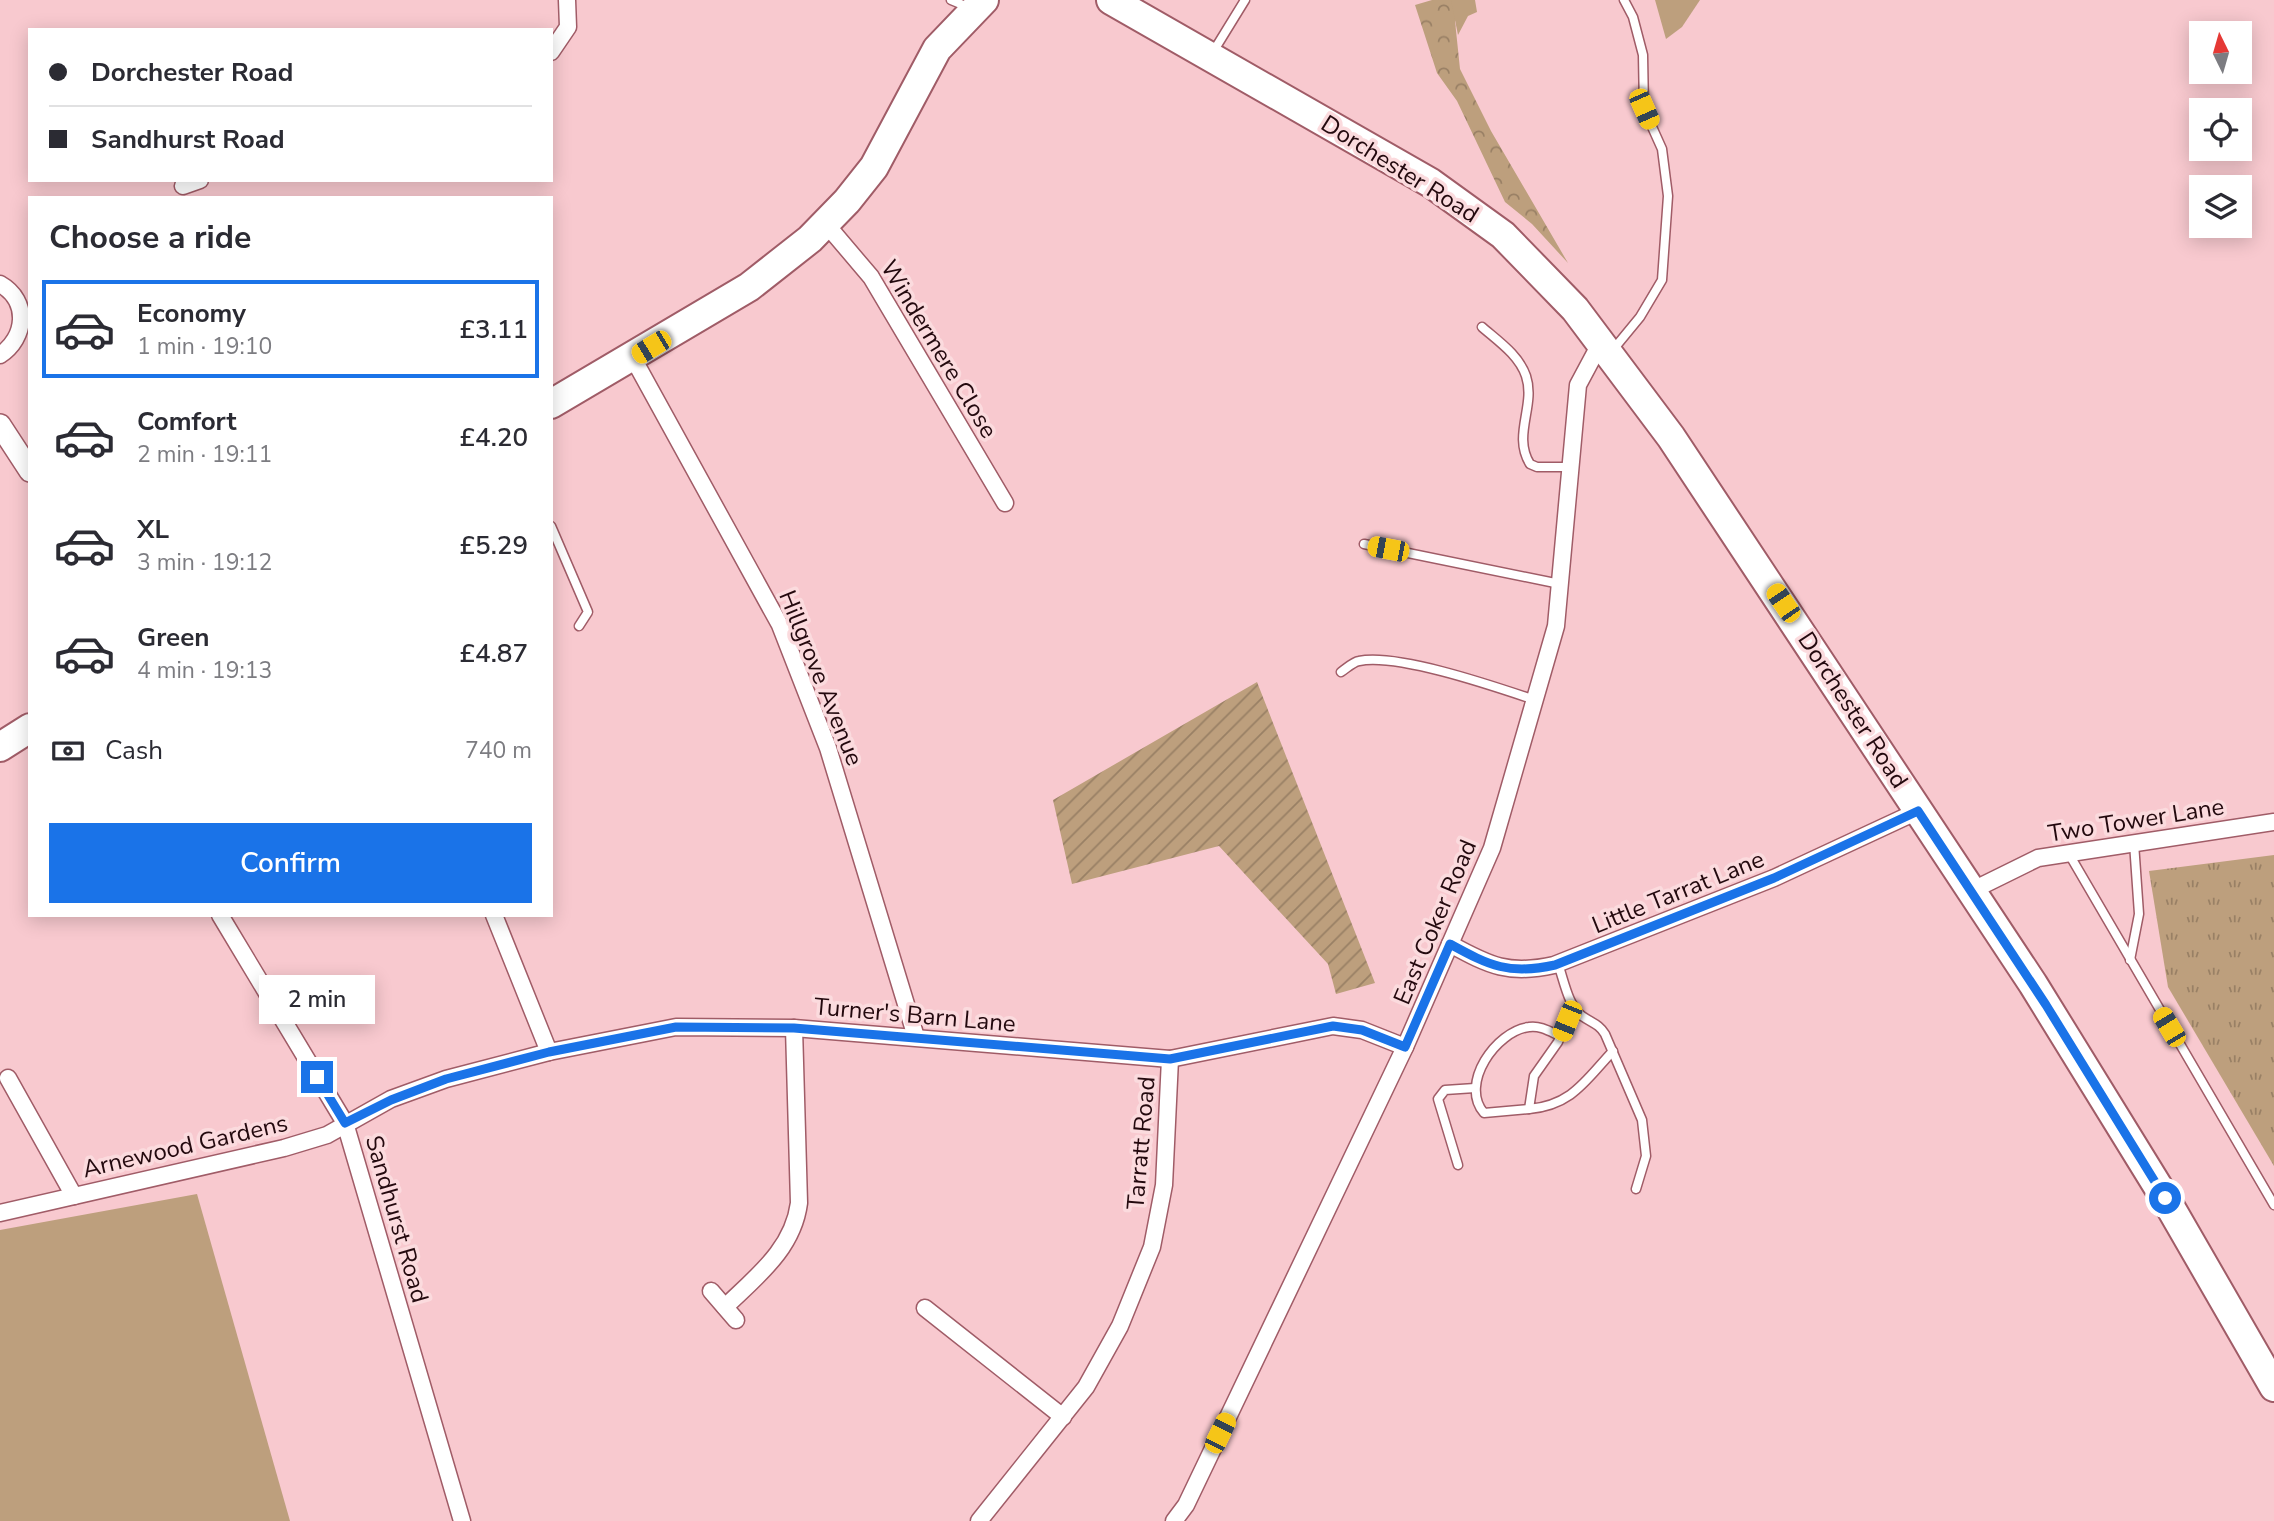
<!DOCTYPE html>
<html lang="en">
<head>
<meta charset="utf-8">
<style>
	body { margin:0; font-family:"Nunito Sans",sans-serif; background:#f7f7f7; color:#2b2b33; height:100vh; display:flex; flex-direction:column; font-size:26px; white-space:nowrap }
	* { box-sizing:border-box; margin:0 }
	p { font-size:23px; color:#7c7c81 }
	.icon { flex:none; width:38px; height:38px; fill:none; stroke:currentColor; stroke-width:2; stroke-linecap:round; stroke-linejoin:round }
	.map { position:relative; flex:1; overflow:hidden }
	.drawer { position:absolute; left:28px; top:196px; width:525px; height:721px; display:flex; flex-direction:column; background:#fff; border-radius:0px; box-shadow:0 4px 18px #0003 }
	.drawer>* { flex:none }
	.top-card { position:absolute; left:28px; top:28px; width:525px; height:154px; border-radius:0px; box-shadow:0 4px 18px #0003; display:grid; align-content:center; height:154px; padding:0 21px; background:#fff }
	.needle { width:46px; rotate:355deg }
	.buttons { position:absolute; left:2189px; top:21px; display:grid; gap:14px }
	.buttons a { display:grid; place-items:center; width:63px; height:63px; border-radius:0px; background:#fff; box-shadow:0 4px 18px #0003; font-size:35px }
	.end { position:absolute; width:32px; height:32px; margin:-16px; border:9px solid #1a73e8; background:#fff; box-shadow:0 0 0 4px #fff }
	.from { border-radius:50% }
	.bubble { position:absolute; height:49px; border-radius:0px; background:#fff; box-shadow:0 4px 18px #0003; font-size:23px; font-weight:600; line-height:49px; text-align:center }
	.car { position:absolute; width:21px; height:42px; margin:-21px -10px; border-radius:9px; box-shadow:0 0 5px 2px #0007; background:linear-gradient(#f5c518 24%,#345 0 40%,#f5c518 0 76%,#345 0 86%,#f5c518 0) }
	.top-card b { display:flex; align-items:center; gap:24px; height:66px; font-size:26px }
	.top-card b+b { border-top:2px solid #e1e1e2 }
	.top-card i { width:18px; height:18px; background:#2b2b33 }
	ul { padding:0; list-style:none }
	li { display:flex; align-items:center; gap:21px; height:98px; margin:0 14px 10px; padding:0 7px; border:4px solid transparent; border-radius:0px }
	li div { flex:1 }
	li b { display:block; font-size:26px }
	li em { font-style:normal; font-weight:600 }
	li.current { border-color:#1a73e8 }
	li>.icon { width:63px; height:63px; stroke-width:1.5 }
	h2 { padding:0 21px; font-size:32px; line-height:84px }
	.pay { display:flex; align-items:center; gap:18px; height:77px; padding:0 21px; font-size:26px }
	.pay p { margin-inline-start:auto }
	.cta { display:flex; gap:14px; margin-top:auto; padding:14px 21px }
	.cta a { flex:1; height:80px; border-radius:0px; background:#1a73e8; color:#fff; font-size:28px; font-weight:600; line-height:80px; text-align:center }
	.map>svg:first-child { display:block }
	.grass { fill:url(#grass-tufts) }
	.forest { fill:url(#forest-crowns) }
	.park { fill:#bd9f7d }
	.garden { fill:url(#garden-furrows) }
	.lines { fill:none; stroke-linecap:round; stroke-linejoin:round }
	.service-casing { stroke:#a05c67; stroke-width:11 }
	.minor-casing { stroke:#a05c67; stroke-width:19 }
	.tertiary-casing { stroke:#a05c67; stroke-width:24 }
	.trunk-casing { stroke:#a05c67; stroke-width:32 }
	.service { stroke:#fff; stroke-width:8 }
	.minor { stroke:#fff; stroke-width:16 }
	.tertiary { stroke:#fff; stroke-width:21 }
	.trunk { stroke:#fff; stroke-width:28 }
	.route { stroke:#1a73e8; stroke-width:9 }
	.labels { text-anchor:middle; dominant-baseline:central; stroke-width:7; stroke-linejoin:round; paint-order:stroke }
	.street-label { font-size:24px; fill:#23090e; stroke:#fbdbde }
</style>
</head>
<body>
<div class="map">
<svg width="2274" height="1521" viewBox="0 0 2274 1521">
	<defs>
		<pattern id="grass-tufts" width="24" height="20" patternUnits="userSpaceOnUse" patternTransform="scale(1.75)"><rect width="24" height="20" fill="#bd9f7d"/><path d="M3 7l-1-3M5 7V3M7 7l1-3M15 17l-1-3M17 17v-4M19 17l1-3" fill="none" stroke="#998065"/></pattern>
		<pattern id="forest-crowns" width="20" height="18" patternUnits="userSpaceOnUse" patternTransform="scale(1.75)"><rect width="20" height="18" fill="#bd9f7d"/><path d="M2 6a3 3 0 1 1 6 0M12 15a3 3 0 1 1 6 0" fill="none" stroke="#998065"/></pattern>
		<pattern id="garden-furrows" width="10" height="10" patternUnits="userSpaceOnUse" patternTransform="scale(1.75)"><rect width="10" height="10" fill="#bd9f7d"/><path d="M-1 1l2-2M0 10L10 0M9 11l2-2" fill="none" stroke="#998065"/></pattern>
	</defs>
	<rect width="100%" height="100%" fill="#f8c9cf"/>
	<path class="grass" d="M 2274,855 L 2274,1166 L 2168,987 L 2149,871 Z"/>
	<path class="forest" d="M 1432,0 L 1457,0 L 1459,17 L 1455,21 L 1460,69 L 1491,131 L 1568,263 L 1532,224 L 1505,202 L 1457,101 L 1437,73 L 1415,5 Z"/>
	<g class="park">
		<path d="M 1451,0 L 1475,0 L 1477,12 L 1468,16 L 1458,35 Z"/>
		<path d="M 1655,0 L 1700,0 L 1682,27 L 1666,39 Z"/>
		<path d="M 197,1194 L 290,1521 L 0,1521 L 0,1230 Z"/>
	</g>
	<path class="garden" d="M 1257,682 L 1375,983 L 1336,994 L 1328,964 L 1219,846 L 1072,884 L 1053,800 Z"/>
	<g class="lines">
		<defs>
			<g id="service">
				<path d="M 951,0 L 968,7"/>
				<path d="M 1213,52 L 1245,0"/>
				<path d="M 1482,327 C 1498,341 1519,355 1526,376 C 1536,406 1512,435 1530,464 L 1537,467 L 1571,467"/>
				<path d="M 1612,351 L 1640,317 L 1662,280 L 1668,196 L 1662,149 L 1644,109 L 1643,55 L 1633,17 L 1624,0"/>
				<path d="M 551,526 L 588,612 L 579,626"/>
				<path d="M 1364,544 L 1560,584"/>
				<path d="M 1341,672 C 1347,668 1353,662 1359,661 C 1398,653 1496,687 1535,700"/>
				<path d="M 2069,854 L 2274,1205"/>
				<path d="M 2130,960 L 2139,914 L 2134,843"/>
				<path d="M 1558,964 C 1564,980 1568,1006 1582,1016 C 1592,1023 1599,1024 1605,1034 L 1642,1120 L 1646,1156 L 1636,1189"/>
				<path d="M 1573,1005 L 1558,1042 L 1534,1076 L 1529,1109 C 1572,1105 1585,1081 1613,1051"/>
				<path d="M 1529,1109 L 1484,1113 C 1459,1084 1496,1031 1529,1027 C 1540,1025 1551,1032 1560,1036"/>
				<path d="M 1458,1165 L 1438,1099 L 1445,1090 L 1475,1088"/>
			</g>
			<g id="minor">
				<path d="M 551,52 L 568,27 L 567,0"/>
				<path d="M 183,186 L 200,180"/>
				<path d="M 826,224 L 871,277 L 1005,503"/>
				<path d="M 0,284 C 30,301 26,338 0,355"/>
				<path d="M 633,358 L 780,625 L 828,748 L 916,1037"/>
				<path d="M 1971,891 L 2038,858 L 2274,822"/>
				<path d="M 220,915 L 345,1123 L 462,1521"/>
				<path d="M 494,915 L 549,1052"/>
				<path d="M 1450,944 C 1490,966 1509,975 1554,965 L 1774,878 L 1918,811"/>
				<path d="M 8,1078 L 74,1196"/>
				<path d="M 0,1213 L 284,1148 L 327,1135 L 391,1099 L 446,1079 L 549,1052 L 676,1027 L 794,1028 L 1170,1059 L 1333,1026 L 1362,1030 L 1405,1047"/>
				<path d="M 711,1291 L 736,1320"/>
				<path d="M 725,1307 C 757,1276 793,1249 799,1203 L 794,1028"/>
				<path d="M 925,1308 L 1063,1417"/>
				<path d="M 979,1521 L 1086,1387 L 1120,1326 L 1152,1247 L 1164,1185 L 1170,1059"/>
				<path d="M 1174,1521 L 1186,1505 L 1405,1047 L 1492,848 L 1556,626 L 1578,385 L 1601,342"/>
			</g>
			<path id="tertiary" d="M 0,425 L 30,471"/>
			<g id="trunk">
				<path d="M 1111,0 L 1431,183 L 1503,235 L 1575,309 L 1671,437 L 2033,984 L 2165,1198 L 2274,1387"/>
				<path d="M 551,404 L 749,287 L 810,239 L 847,201 L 874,167 L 937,49 L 984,0"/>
				<path d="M 0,747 L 30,728"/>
			</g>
		</defs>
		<use href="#service" class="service-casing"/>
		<use href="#minor" class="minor-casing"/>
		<use href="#tertiary" class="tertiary-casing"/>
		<use href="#trunk" class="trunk-casing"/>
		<use href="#service" class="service"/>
		<use href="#minor" class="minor"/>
		<use href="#tertiary" class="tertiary"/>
		<use href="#trunk" class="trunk"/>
	</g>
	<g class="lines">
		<path class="route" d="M 317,1077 L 345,1123 L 391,1100 L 446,1079 L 549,1052 L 676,1027 L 794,1028 L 1170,1059 L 1333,1026 L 1362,1030 L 1405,1047 L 1450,944 C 1490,966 1509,975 1555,965 L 1774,878 L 1918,811 L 2046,1005 L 2165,1198"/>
	</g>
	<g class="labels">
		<g class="street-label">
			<text transform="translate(1400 169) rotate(32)">Dorchester Road</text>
			<text transform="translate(939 349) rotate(59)">Windermere Close</text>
			<text transform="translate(821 678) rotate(68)">Hillgrove Avenue</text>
			<text transform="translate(1853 710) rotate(57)">Dorchester Road</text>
			<text transform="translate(2136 820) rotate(-9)">Two Tower Lane</text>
			<text transform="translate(1678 892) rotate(-22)">Little Tarrat Lane</text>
			<text transform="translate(1435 922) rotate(-67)">East Coker Road</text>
			<text transform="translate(915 1015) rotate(5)">Turner's Barn Lane</text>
			<text transform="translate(1141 1143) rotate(-85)">Tarratt Road</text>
			<text transform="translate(185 1146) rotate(-13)">Arnewood Gardens</text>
			<text transform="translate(397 1219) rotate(74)">Sandhurst Road</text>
		</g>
	</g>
</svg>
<div class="buttons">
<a><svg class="needle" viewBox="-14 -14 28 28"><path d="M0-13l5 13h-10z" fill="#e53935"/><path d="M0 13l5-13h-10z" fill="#7c7c81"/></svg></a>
<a><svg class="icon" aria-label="locate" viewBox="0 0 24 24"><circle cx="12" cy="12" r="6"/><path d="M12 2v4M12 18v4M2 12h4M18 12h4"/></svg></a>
<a><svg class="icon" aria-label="layers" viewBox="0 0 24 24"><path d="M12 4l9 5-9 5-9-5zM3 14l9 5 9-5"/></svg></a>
</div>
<i class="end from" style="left:2165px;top:1198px"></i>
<i class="end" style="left:317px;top:1077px"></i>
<div class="bubble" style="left:259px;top:975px;width:116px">2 min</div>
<i class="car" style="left:1644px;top:109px;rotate:156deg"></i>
<i class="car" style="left:651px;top:347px;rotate:239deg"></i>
<i class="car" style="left:1388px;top:549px;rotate:281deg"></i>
<i class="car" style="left:1783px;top:603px;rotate:326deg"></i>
<i class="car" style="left:1567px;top:1021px;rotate:202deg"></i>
<i class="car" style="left:2169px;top:1027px;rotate:329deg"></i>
<i class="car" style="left:1220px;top:1433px;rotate:26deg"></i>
<div class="top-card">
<b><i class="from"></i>Dorchester Road</b>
<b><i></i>Sandhurst Road</b>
</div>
<section class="drawer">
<h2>Choose a ride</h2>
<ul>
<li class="current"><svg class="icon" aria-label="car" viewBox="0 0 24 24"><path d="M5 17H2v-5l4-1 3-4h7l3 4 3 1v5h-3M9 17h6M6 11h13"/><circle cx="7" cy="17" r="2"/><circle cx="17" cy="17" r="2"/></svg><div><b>Economy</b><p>1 min · 19:10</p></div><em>£3.11</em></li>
<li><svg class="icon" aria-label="car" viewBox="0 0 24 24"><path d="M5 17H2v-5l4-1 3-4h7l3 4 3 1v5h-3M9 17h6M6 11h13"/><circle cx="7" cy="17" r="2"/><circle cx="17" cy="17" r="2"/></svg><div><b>Comfort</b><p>2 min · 19:11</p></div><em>£4.20</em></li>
<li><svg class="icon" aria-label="car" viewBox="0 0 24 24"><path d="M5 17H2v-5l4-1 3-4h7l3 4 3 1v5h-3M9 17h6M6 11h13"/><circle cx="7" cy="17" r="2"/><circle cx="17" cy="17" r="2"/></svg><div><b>XL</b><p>3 min · 19:12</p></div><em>£5.29</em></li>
<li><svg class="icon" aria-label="car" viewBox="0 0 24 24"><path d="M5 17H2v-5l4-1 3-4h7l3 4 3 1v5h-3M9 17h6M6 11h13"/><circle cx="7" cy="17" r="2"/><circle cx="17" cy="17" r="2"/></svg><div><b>Green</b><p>4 min · 19:13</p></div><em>£4.87</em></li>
</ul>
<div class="pay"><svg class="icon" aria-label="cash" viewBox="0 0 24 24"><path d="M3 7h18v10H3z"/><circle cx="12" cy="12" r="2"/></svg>Cash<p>740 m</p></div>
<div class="cta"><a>Confirm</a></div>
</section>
</div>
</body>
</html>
